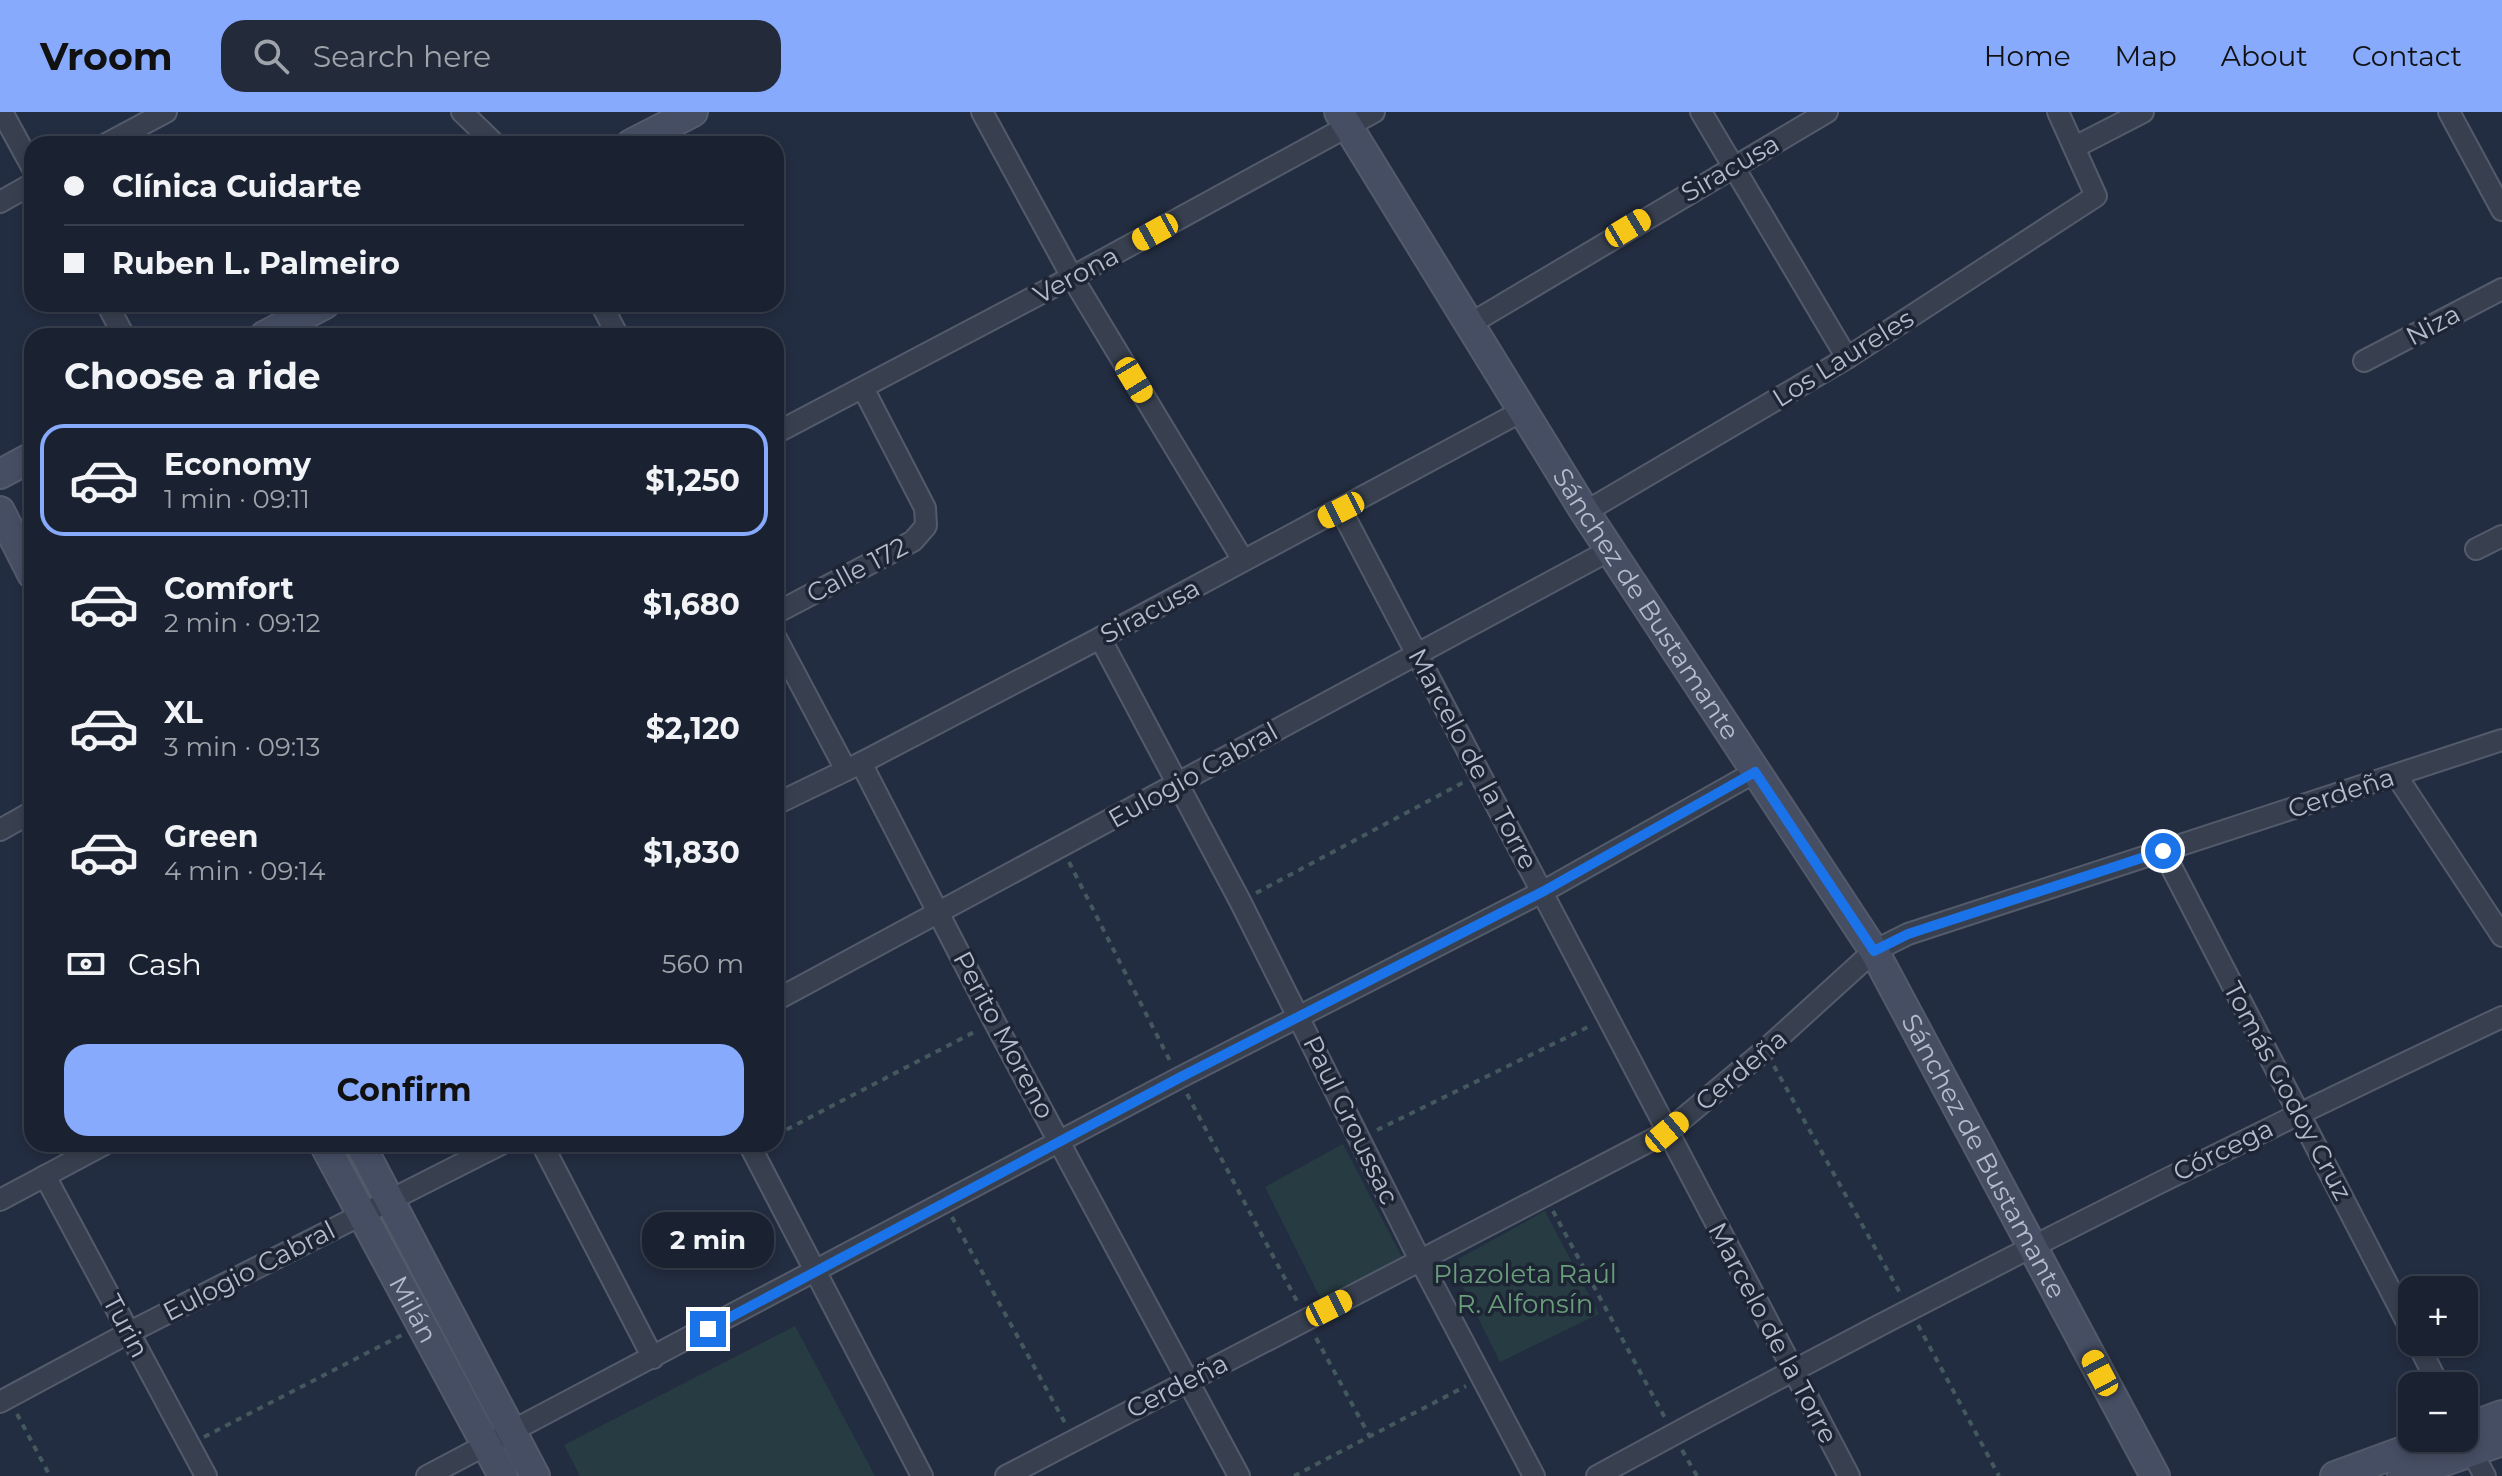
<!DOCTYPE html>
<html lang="en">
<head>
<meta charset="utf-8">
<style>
	body { margin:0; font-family:Montserrat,sans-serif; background:#232a39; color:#f1f3f6; height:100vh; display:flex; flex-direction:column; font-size:30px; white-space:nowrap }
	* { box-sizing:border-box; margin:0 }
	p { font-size:26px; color:#9fa4ab }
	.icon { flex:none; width:44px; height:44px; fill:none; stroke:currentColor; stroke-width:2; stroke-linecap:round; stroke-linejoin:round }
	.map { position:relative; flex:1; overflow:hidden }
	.drawer { position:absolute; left:24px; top:216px; width:760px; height:824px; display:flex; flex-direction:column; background:#1a2231; border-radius:24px; box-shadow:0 4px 12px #0003,0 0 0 2px #383f4d }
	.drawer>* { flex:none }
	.guide { position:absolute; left:24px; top:24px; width:760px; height:176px; border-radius:24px; box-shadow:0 4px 12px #0003,0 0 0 2px #383f4d; display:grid; align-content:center; height:176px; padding:0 40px; background:#1a2231 }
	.tools { position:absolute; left:2398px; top:1164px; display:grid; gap:16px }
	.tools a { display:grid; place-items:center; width:80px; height:80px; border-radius:16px; background:#1a2231; box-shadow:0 4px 12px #0003,0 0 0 2px #383f4d; font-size:40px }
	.end { position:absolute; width:36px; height:36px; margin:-18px; border:10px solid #1a73e8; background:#fff; box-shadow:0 0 0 4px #fff }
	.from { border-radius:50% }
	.bubble { position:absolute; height:56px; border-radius:24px; background:#1a2231; box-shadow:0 4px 12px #0003,0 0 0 2px #383f4d; font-size:26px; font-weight:700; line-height:56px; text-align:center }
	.car { position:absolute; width:24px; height:48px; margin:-24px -12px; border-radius:10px; box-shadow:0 0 6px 2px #0007; background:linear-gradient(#f5c518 24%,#345 0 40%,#f5c518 0 76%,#345 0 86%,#f5c518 0) }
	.guide b { display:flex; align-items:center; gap:28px; height:76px; font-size:30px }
	.guide b+b { border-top:2px solid #383f4d }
	.guide i { width:20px; height:20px; background:#f1f3f6 }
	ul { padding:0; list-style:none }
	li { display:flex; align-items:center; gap:24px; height:112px; margin:0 16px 12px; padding:0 24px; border:4px solid transparent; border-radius:24px }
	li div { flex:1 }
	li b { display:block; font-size:30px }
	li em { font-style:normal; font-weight:700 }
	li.current { border-color:#87aafd }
	li>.icon { width:72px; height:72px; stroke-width:1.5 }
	h2 { padding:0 40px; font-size:36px; line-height:96px }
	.pay { display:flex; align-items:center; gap:20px; height:88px; padding:0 40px; font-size:30px }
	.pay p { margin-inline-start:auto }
	.button { display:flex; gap:16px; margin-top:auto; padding:16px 40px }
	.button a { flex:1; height:92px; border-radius:24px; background:#87aafd; color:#111; font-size:32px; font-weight:700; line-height:92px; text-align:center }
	header { display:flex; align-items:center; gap:48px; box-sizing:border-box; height:112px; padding:0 40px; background:#87aafd; color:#111 }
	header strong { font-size:38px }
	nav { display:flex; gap:44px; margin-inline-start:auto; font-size:28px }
	.search { width:560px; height:72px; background:#232a39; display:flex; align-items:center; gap:20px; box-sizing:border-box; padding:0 28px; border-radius:24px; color:#9fa4ab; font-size:30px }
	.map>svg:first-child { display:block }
	.green { fill:#263c42 }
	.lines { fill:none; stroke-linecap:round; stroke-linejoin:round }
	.street-casing { stroke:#535b6b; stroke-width:24 }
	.secondary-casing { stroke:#535b6b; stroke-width:32 }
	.path { stroke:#44595e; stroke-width:4; stroke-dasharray:6 6; stroke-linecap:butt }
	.street { stroke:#384050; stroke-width:20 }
	.secondary { stroke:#464e64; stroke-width:28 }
	.route { stroke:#1a73e8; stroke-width:10 }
	.labels { text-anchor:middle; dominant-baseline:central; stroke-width:7; stroke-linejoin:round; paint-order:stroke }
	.street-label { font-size:26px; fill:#b4bbcb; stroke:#1d2535 }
	.park-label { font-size:26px; fill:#6a9d7a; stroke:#1d2535 }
</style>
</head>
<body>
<header>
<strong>Vroom</strong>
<div class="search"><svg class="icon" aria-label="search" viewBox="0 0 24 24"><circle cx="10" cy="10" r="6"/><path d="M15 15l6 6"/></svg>Search here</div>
<nav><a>Home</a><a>Map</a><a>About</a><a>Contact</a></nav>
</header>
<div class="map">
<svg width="2502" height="1364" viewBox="0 0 2502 1364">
	<rect width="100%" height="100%" fill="#232d41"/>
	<g class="green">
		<path d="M 1343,1032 L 1402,1145 L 1321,1187 L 1265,1075 Z"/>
		<path d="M 1545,1099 L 1599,1202 L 1500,1250 L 1451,1151 Z"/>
		<path d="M 795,1214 L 875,1364 L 580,1364 L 564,1333 Z"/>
	</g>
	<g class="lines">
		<defs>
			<g id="street">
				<path d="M 2,0 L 32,55"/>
				<path d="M 462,0 L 495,32"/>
				<path d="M 982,0 L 1072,165 L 1243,448"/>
				<path d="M 1701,0 L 1847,246"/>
				<path d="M 2449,0 L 2502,98"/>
				<path d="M 106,32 L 166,0"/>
				<path d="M 2075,35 L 2143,0"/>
				<path d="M 0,90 L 32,72"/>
				<path d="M 107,192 L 124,224"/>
				<path d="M 601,192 L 618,224"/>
				<path d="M 1470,212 L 1827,0"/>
				<path d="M 2364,249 L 2502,177"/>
				<path d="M 776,321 L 1072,165 L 1374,0"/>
				<path d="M 1341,398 L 1849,1364"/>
				<path d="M 1585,400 L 1847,246 L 2096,84 L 2058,0"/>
				<path d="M 2476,437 L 2502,424"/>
				<path d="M 776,501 L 913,429 L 926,414 L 925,396 L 863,276"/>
				<path d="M 776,526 L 846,658"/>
				<path d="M 1100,526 L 1240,789 L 1421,1150 L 1534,1364"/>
				<path d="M 861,651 L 994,909 L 1239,1364"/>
				<path d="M 2396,663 L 2502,824"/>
				<path d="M 776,692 L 861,651 L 1100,526 L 1522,299"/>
				<path d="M 0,718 L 32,700"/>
				<path d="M 2163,739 L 2412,1220"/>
				<path d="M 776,888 L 1610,438"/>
				<path d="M 542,1032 L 653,1246"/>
				<path d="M 749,1032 L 922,1364"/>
				<path d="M 45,1064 L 206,1364"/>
				<path d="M 0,1088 L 105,1032"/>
				<path d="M 2417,1230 L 2439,1274"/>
				<path d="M 0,1290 L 130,1220 L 501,1032"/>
				<path d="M 2471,1339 L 2485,1364"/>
				<path d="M 427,1364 L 1179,966 L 1544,779 L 1755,660"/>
				<path d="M 1006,1364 L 1667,1020 L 1765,938 L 1874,839 L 1908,822 L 2502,628"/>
				<path d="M 1597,1364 C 1894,1202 2196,1049 2502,905"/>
			</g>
			<g id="secondary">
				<path id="s1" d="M 1339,0 L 1585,400 L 1874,839 L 2155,1364"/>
				<path d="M 631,32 L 693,0"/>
				<path d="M 264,224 L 325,192"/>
				<path d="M 0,362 L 32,345"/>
				<path d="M 0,399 L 32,462"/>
				<path id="s2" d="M 324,1032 L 503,1364"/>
				<path d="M 360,1032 L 535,1364"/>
				<path d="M 2464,1317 L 2502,1303"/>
				<path d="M 2335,1364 L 2439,1326"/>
				<path d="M 2402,1364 L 2502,1329"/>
			</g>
		</defs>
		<use href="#street" class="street-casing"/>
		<use href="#secondary" class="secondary-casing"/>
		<g class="path">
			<path d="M 1069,750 L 1170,949"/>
			<path d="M 1256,781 L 1464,670"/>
			<path d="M 1774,954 L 1900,1181"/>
			<path d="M 1187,982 L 1299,1193"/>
			<path d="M 1377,1018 L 1592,913"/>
			<path d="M 776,1023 L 978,918"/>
			<path d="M 1553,1099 L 1665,1306"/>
			<path d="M 952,1105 L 1065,1311"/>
			<path d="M 1918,1213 L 1999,1364"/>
			<path d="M 1316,1226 L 1370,1325"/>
			<path d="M 17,1302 L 50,1364"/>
			<path d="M 204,1325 L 402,1223"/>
			<path d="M 1682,1338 L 1697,1364"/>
			<path d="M 1294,1364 L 1466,1274"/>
		</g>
		<use href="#street" class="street"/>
		<use href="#secondary" class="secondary"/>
	</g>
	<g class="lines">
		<path class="route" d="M 708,1217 L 1179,966 L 1544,779 L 1755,660 L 1874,839 L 1908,822 L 2163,739"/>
	</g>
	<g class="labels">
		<g class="street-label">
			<text transform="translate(1730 56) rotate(-30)">Siracusa</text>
			<text transform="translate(1076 163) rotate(-28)">Verona</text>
			<text transform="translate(2433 213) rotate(-28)">Niza</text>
			<text transform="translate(1843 246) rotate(-32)">Los Laureles</text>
			<text transform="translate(857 458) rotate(-28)">Calle 172</text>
			<text stroke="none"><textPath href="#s1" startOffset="580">Sánchez de Bustamante</textPath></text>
			<text transform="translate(1150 499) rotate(-28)">Siracusa</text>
			<text transform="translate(1473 647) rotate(62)">Marcelo de la Torre</text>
			<text transform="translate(1193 663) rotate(-29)">Eulogio Cabral</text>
			<text transform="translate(2341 681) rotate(-18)">Cerdeña</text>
			<text transform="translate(1004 923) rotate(62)">Perito Moreno</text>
			<text transform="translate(1741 958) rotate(-40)">Cerdeña</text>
			<text transform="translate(2288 979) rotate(62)">Tomás Godoy Cruz</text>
			<text transform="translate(1351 1008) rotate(64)">Paul Groussac</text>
			<text transform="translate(2223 1038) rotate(-26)">Córcega</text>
			<text stroke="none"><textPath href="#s1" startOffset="1228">Sánchez de Bustamante</textPath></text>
			<text transform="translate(249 1159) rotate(-27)">Eulogio Cabral</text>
			<text stroke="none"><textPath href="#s2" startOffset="188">Milán</textPath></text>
			<text transform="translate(126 1214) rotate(62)">Turin</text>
			<text transform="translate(1773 1221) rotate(62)">Marcelo de la Torre</text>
			<text transform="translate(1177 1274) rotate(-27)">Cerdeña</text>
		</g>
		<g class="park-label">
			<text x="1525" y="1162">Plazoleta Raúl<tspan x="1525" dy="30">R. Alfonsín</tspan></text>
		</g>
	</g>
</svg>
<div class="tools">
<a>+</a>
<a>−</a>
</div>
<i class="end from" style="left:2163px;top:739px"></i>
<i class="end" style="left:708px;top:1217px"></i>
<div class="bubble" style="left:642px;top:1100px;width:132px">2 min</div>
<i class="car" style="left:1628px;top:116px;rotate:59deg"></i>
<i class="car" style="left:1155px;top:120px;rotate:241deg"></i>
<i class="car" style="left:1134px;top:268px;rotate:149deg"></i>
<i class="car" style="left:1341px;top:398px;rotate:243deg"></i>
<i class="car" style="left:1667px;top:1020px;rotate:50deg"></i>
<i class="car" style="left:1329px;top:1196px;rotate:63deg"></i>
<i class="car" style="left:2100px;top:1261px;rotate:332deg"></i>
<div class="guide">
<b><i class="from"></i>Clínica Cuidarte</b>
<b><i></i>Ruben L. Palmeiro</b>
</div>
<section class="drawer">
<h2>Choose a ride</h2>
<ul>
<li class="current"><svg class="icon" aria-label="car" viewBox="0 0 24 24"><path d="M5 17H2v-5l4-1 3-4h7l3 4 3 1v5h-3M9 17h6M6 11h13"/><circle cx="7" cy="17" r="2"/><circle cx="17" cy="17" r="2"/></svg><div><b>Economy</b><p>1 min · 09:11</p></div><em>$1,250</em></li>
<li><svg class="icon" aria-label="car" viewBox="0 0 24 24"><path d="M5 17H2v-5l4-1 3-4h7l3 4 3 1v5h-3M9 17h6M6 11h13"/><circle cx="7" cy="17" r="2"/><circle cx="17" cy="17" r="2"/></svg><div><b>Comfort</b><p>2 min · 09:12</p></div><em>$1,680</em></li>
<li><svg class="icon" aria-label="car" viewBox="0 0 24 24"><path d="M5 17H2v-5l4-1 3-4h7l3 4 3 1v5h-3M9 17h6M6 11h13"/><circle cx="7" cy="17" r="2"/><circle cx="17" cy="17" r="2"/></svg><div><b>XL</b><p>3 min · 09:13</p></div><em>$2,120</em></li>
<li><svg class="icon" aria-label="car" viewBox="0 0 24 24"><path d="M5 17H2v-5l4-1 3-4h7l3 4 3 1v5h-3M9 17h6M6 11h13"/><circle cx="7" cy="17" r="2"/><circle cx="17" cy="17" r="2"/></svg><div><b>Green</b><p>4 min · 09:14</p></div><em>$1,830</em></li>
</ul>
<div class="pay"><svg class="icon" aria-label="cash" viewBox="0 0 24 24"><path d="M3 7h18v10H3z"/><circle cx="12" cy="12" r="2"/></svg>Cash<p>560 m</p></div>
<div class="button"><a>Confirm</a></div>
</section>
</div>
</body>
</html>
